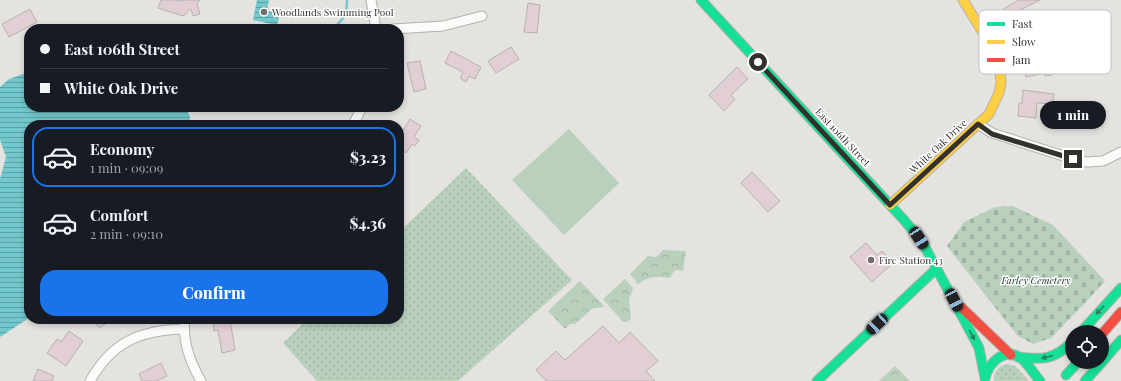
<!DOCTYPE html>
<html lang="en">
<head>
<meta charset="utf-8">
<style>
	body { margin:0; font-family:"Playfair Display",serif; background:#242831; color:#f1f3f6; height:100vh; display:flex; flex-direction:column; font-size:15px; white-space:nowrap }
	* { box-sizing:border-box; margin:0 }
	p { font-size:13px; color:#9ea1a6 }
	.icon { flex:none; width:22px; height:22px; fill:none; stroke:currentColor; stroke-width:2; stroke-linecap:round; stroke-linejoin:round }
	.map { position:relative; flex:1; overflow:hidden }
	.drawer { position:absolute; left:24px; top:120px; width:380px; height:204px; display:flex; flex-direction:column; background:#171b24; border-radius:16px; box-shadow:0 2px 6px #0003 }
	.drawer>* { flex:none }
	.banner { position:absolute; left:24px; top:24px; width:380px; height:88px; border-radius:16px; box-shadow:0 2px 6px #0003; display:grid; align-content:center; height:88px; padding:0 16px; background:#171b24 }
	.tools { position:absolute; left:1065px; top:325px; display:grid; gap:8px }
	.tools a { display:grid; place-items:center; width:44px; height:44px; border-radius:50%; background:#171b24; box-shadow:0 2px 6px #0003; font-size:20px }
	.end { position:absolute; width:18px; height:18px; margin:-9px; border:5px solid #32312e; background:#fff; box-shadow:0 0 0 2px #fff }
	.from { border-radius:50% }
	.bubble { position:absolute; height:28px; border-radius:14px; background:#171b24; box-shadow:0 2px 6px #0003; font-size:13px; font-weight:800; line-height:28px; text-align:center }
	.car { position:absolute; width:12px; height:24px; margin:-12px -6px; border-radius:5px; box-shadow:0 0 3px 1px #0007; background:linear-gradient(#222 24%,#8ab4d8 0 40%,#222 0 76%,#8ab4d8 0 86%,#222 0) }
	.banner b { display:flex; align-items:center; gap:14px; height:38px; font-size:15px }
	.banner b+b { border-top:1px solid #363941 }
	.banner i { width:10px; height:10px; background:#f1f3f6 }
	ul { padding:7px 0 0; list-style:none }
	li { display:flex; align-items:center; gap:12px; height:60px; margin:0 8px 6px; padding:0 8px; border:2px solid transparent; border-radius:16px }
	li div { flex:1 }
	li b { display:block; font-size:15px }
	li em { font-style:normal; font-weight:800 }
	li.selected { border-color:#1a73e8 }
	li>.icon { width:36px; height:36px; stroke-width:1.5 }
	.action { display:flex; gap:8px; margin-top:auto; padding:8px 16px }
	.action a { flex:1; height:46px; border-radius:16px; background:#1a73e8; color:#fff; font-size:16px; font-weight:800; line-height:46px; text-align:center }
	.map>svg:first-child { display:block }
	.grass { fill:url(#grass-dots) }
	.cemetery { fill:url(#cemetery-stones) }
	.park { fill:url(#park-crowns) }
	.pitch { fill:#b8d0bc }
	.water { fill:url(#water-rules) }
	.lines { fill:none; stroke-linecap:round; stroke-linejoin:round }
	.stream { stroke:#72c8cc; stroke-width:2.5 }
	.building { fill:#e1cfd4; stroke:#b5b2b1 }
	.street-casing { stroke:#b3b2ae; stroke-width:11 }
	.fast-casing { stroke:#b3b2ae; stroke-width:11 }
	.slow-casing { stroke:#b3b2ae; stroke-width:11 }
	.jam-casing { stroke:#b3b2ae; stroke-width:11 }
	.street { stroke:#fbfbfa; stroke-width:9 }
	.fast { stroke:#16e098; stroke-width:9 }
	.slow { stroke:#ffcf43; stroke-width:9 }
	.jam { stroke:#f24e42; stroke-width:9 }
	.oneway { fill:#25805e }
	.route { stroke:#32312e; stroke-width:5 }
	.poi-dot { fill:#716f6c; stroke:#fff; stroke-width:1.5 }
	.labels { text-anchor:middle; dominant-baseline:central; stroke-width:3; stroke-linejoin:round; paint-order:stroke }
	.poi-label { font-size:10px; fill:#32312e; stroke:#fff; text-anchor:start }
	.street-label { font-size:10px; fill:#32312e; stroke:#fff }
	.park-label { font-size:10px; font-style:italic; fill:#163722; stroke:#fff }
	.key { fill:#fff; stroke:#c2c1c0; stroke-width:1 }
	.key-label { font-size:11px; fill:#32312e }
</style>
</head>
<body>
<div class="map">
<svg width="1121" height="381" viewBox="0 0 1121 381">
	<defs>
		<pattern id="grass-dots" width="8" height="8" patternUnits="userSpaceOnUse"><rect width="8" height="8" fill="#b8d0bc"/><path d="M2 2h.1M6 6h.1" fill="none" stroke="#9fb3a2" stroke-width="1.8" stroke-linecap="round"/></pattern>
		<pattern id="cemetery-stones" width="16" height="16" patternUnits="userSpaceOnUse"><rect width="16" height="16" fill="#b8d0bc"/><path d="M2 7V4a2 2 0 0 1 4 0v3zM10 15v-3a2 2 0 0 1 4 0v3z" fill="#9fb3a2"/></pattern>
		<pattern id="park-crowns" width="20" height="18" patternUnits="userSpaceOnUse"><rect width="20" height="18" fill="#b8d0bc"/><path d="M2 6a3 3 0 1 1 6 0M12 15a3 3 0 1 1 6 0" fill="none" stroke="#9fb3a2"/></pattern>
		<pattern id="water-rules" width="6" height="5" patternUnits="userSpaceOnUse"><rect width="6" height="5" fill="#72c8cc"/><path d="M0 2.5h6" fill="none" stroke="#5ea3a6"/></pattern>
	</defs>
	<rect width="100%" height="100%" fill="#e5e3e0"/>
	<g class="grass">
		<path d="M 466,168 L 572,280 L 458,381 L 317,381 L 283,343 L 308,319 L 399,319 L 399,232 Z"/>
		<path d="M 1007,364 L 1015,366 L 1029,381 L 994,381 C 994,371 997,367 1007,364 Z"/>
	</g>
	<path class="cemetery" d="M 1013,206 L 1053,225 L 1105,281 L 1087,301 L 1051,338 L 1033,344 L 1018,336 L 1005,320 L 947,246 L 964,222 L 995,207 Z"/>
	<g class="park">
		<path d="M 663,250 L 686,251 L 683,271 L 675,270 L 670,278 C 655,276 650,276 638,284 L 630,274 L 648,256 L 656,257 Z"/>
		<path d="M 625,279 L 633,288 L 629,300 L 631,319 L 627,322 L 623,322 L 603,299 Z"/>
		<path d="M 580,281 L 605,307 L 593,308 L 575,324 L 570,324 L 565,329 L 548,311 Z"/>
		<path d="M 895,366 L 910,381 L 879,381 Z"/>
	</g>
	<path class="pitch" d="M 569,129 L 619,183 L 564,235 L 512,180 Z"/>
	<g class="water">
		<path d="M 257,0 L 269,0 L 267,10 L 280,15 L 277,25 L 253,20 Z"/>
		<path d="M 29,72 L 29,107 L 186,107 L 190,117 L 189,125 L 29,125 L 29,318 L 0,337 L 0,179 L 6,157 L 0,140 L 0,87 L 9,79 Z"/>
	</g>
	<g class="lines">
		<path class="stream" d="M 333,29 C 344,18 347,16 347,0"/>
	</g>
	<g class="building">
		<path d="M 161,0 L 177,0 L 181,1 L 185,0 L 200,0 L 197,3 L 200,14 L 193,16 L 191,9 L 183,16 L 158,8 Z"/>
		<path d="M 1019,0 L 1040,0 L 1018,11 L 1036,46 L 1040,45 L 1045,63 L 1049,62 L 1052,75 L 1045,76 L 1044,73 L 1026,77 L 1023,64 L 1024,64 L 1021,49 L 1024,49 L 1003,9 Z"/>
		<path d="M 528,3 L 540,5 L 537,33 L 524,32 Z"/>
		<path d="M 30,9 L 37,22 L 9,37 L 2,24 Z"/>
		<path d="M 511,47 L 519,59 L 496,73 L 488,61 Z"/>
		<path d="M 451,51 L 481,67 L 475,79 L 469,76 L 466,82 L 460,78 L 463,72 L 445,63 Z"/>
		<path d="M 420,61 L 426,89 L 414,92 L 407,63 Z"/>
		<path d="M 737,67 L 748,79 L 731,95 L 735,99 L 724,111 L 709,95 Z"/>
		<path d="M 1023,90 L 1054,94 L 1053,104 L 1037,103 L 1036,118 L 1018,116 L 1019,103 L 1022,103 Z"/>
		<path d="M 410,119 L 421,126 L 414,137 L 419,140 L 415,146 L 412,144 L 406,153 L 399,148 L 399,137 Z"/>
		<path d="M 752,172 L 780,201 L 768,212 L 741,183 Z"/>
		<path d="M 866,243 L 877,255 L 882,251 L 893,263 L 872,282 L 850,257 Z"/>
		<path d="M 93,319 L 113,319 L 99,328 Z"/>
		<path d="M 213,319 L 230,319 L 235,350 L 222,353 L 218,330 L 214,331 Z"/>
		<path d="M 603,326 L 619,343 L 630,332 L 658,361 L 646,371 L 655,381 L 546,381 L 536,370 L 556,351 L 565,360 Z"/>
		<path d="M 69,331 L 83,341 L 66,366 L 47,353 L 57,339 L 61,342 Z"/>
		<path d="M 161,363 L 167,376 L 157,381 L 142,381 L 139,374 Z"/>
		<path d="M 38,369 L 54,376 L 52,381 L 33,381 Z"/>
	</g>
	<g class="lines">
		<defs>
			<g id="street">
				<path d="M 371,0 L 376,29"/>
				<path d="M 393,29 L 443,26 L 482,16"/>
				<path d="M 978,124 L 992,133 L 1073,159 L 1087,162 L 1103,161 L 1121,152"/>
				<path d="M 353,125 L 362,107"/>
				<path d="M 185,319 C 182,341 190,362 201,381"/>
				<path d="M 90,381 C 112,342 140,330 184,329"/>
			</g>
			<g id="fast">
				<path d="M 701,0 L 904,220 L 919,238 L 926,249 L 977,344 L 979,348 L 985,378"/>
				<path d="M 1081,332 L 1121,288"/>
				<path d="M 1018,357 C 1042,360 1054,360 1072,342"/>
				<path d="M 1102,362 L 1121,340"/>
				<path d="M 1066,375 L 1078,362"/>
				<path d="M 985,378 C 989,362 1005,346 1022,359 C 1029,365 1034,374 1040,381"/>
				<path d="M 817,381 L 936,269"/>
				<path d="M 1085,381 L 1102,362"/>
			</g>
			<path id="slow" d="M 890,205 L 989,114 L 999,93 L 1001,83 L 999,62 L 996,54 L 963,0"/>
			<g id="jam">
				<path d="M 961,307 L 1011,355"/>
				<path d="M 1102,334 L 1121,312"/>
			</g>
		</defs>
		<use href="#street" class="street-casing"/>
		<use href="#fast" class="fast-casing"/>
		<use href="#slow" class="slow-casing"/>
		<use href="#jam" class="jam-casing"/>
		<use href="#street" class="street"/>
		<use href="#fast" class="fast"/>
		<use href="#slow" class="slow"/>
		<use href="#jam" class="jam"/>
	</g>
	<defs><path id="oneway-solid" d="M-6-.8H1V-3.2L6.5 0L1 3.2V.8H-6Z"/></defs>
	<g class="oneway">
		<use href="#oneway-solid" transform="translate(1100 310) rotate(134)"/>
		<use href="#oneway-solid" transform="translate(972 335) rotate(63)"/>
		<use href="#oneway-solid" transform="translate(1047 357) rotate(167)"/>
	</g>
	<g class="lines">
		<path class="route" d="M 758,62 L 890,205 L 978,124 L 992,134 L 1073,159"/>
	</g>
	<g class="poi-dot">
		<circle cx="264" cy="12" r="4"/>
		<circle cx="871" cy="260" r="4"/>
	</g>
	<g class="labels">
		<g class="poi-label">
			<text x="272" y="12">Woodlands Swimming Pool</text>
			<text x="879" y="260">Fire Station 43</text>
		</g>
		<g class="street-label">
			<text transform="translate(843 137) rotate(47)">East 106th Street</text>
			<text transform="translate(938 146) rotate(-43)">White Oak Drive</text>
		</g>
		<g class="park-label">
			<text x="1036" y="280">Farley Cemetery</text>
		</g>
	</g>
	<rect x="979" y="10" width="132" height="64" rx="6" class="key"/>
	<rect x="987" y="22" width="18" height="4" fill="#16e098"/>
	<rect x="987" y="40" width="18" height="4" fill="#ffcf43"/>
	<rect x="987" y="58" width="18" height="4" fill="#f24e42"/>
	<g class="key-label">
		<text x="1012" y="28">Fast</text>
		<text x="1012" y="46">Slow</text>
		<text x="1012" y="64">Jam</text>
	</g>
</svg>
<div class="tools">
<a><svg class="icon" aria-label="locate" viewBox="0 0 24 24"><circle cx="12" cy="12" r="6"/><path d="M12 2v4M12 18v4M2 12h4M18 12h4"/></svg></a>
</div>
<i class="end from" style="left:758px;top:62px"></i>
<i class="end" style="left:1073px;top:159px"></i>
<div class="bubble" style="left:1040px;top:101px;width:66px">1 min</div>
<i class="car" style="left:919px;top:238px;rotate:147deg"></i>
<i class="car" style="left:954px;top:300px;rotate:153deg"></i>
<i class="car" style="left:877px;top:324px;rotate:227deg"></i>
<div class="banner">
<b><i class="from"></i>East 106th Street</b>
<b><i></i>White Oak Drive</b>
</div>
<section class="drawer">
<ul>
<li class="selected"><svg class="icon" aria-label="car" viewBox="0 0 24 24"><path d="M5 17H2v-5l4-1 3-4h7l3 4 3 1v5h-3M9 17h6M6 11h13"/><circle cx="7" cy="17" r="2"/><circle cx="17" cy="17" r="2"/></svg><div><b>Economy</b><p>1 min · 09:09</p></div><em>$3.23</em></li>
<li><svg class="icon" aria-label="car" viewBox="0 0 24 24"><path d="M5 17H2v-5l4-1 3-4h7l3 4 3 1v5h-3M9 17h6M6 11h13"/><circle cx="7" cy="17" r="2"/><circle cx="17" cy="17" r="2"/></svg><div><b>Comfort</b><p>2 min · 09:10</p></div><em>$4.36</em></li>
</ul>
<div class="action"><a>Confirm</a></div>
</section>
</div>
</body>
</html>
